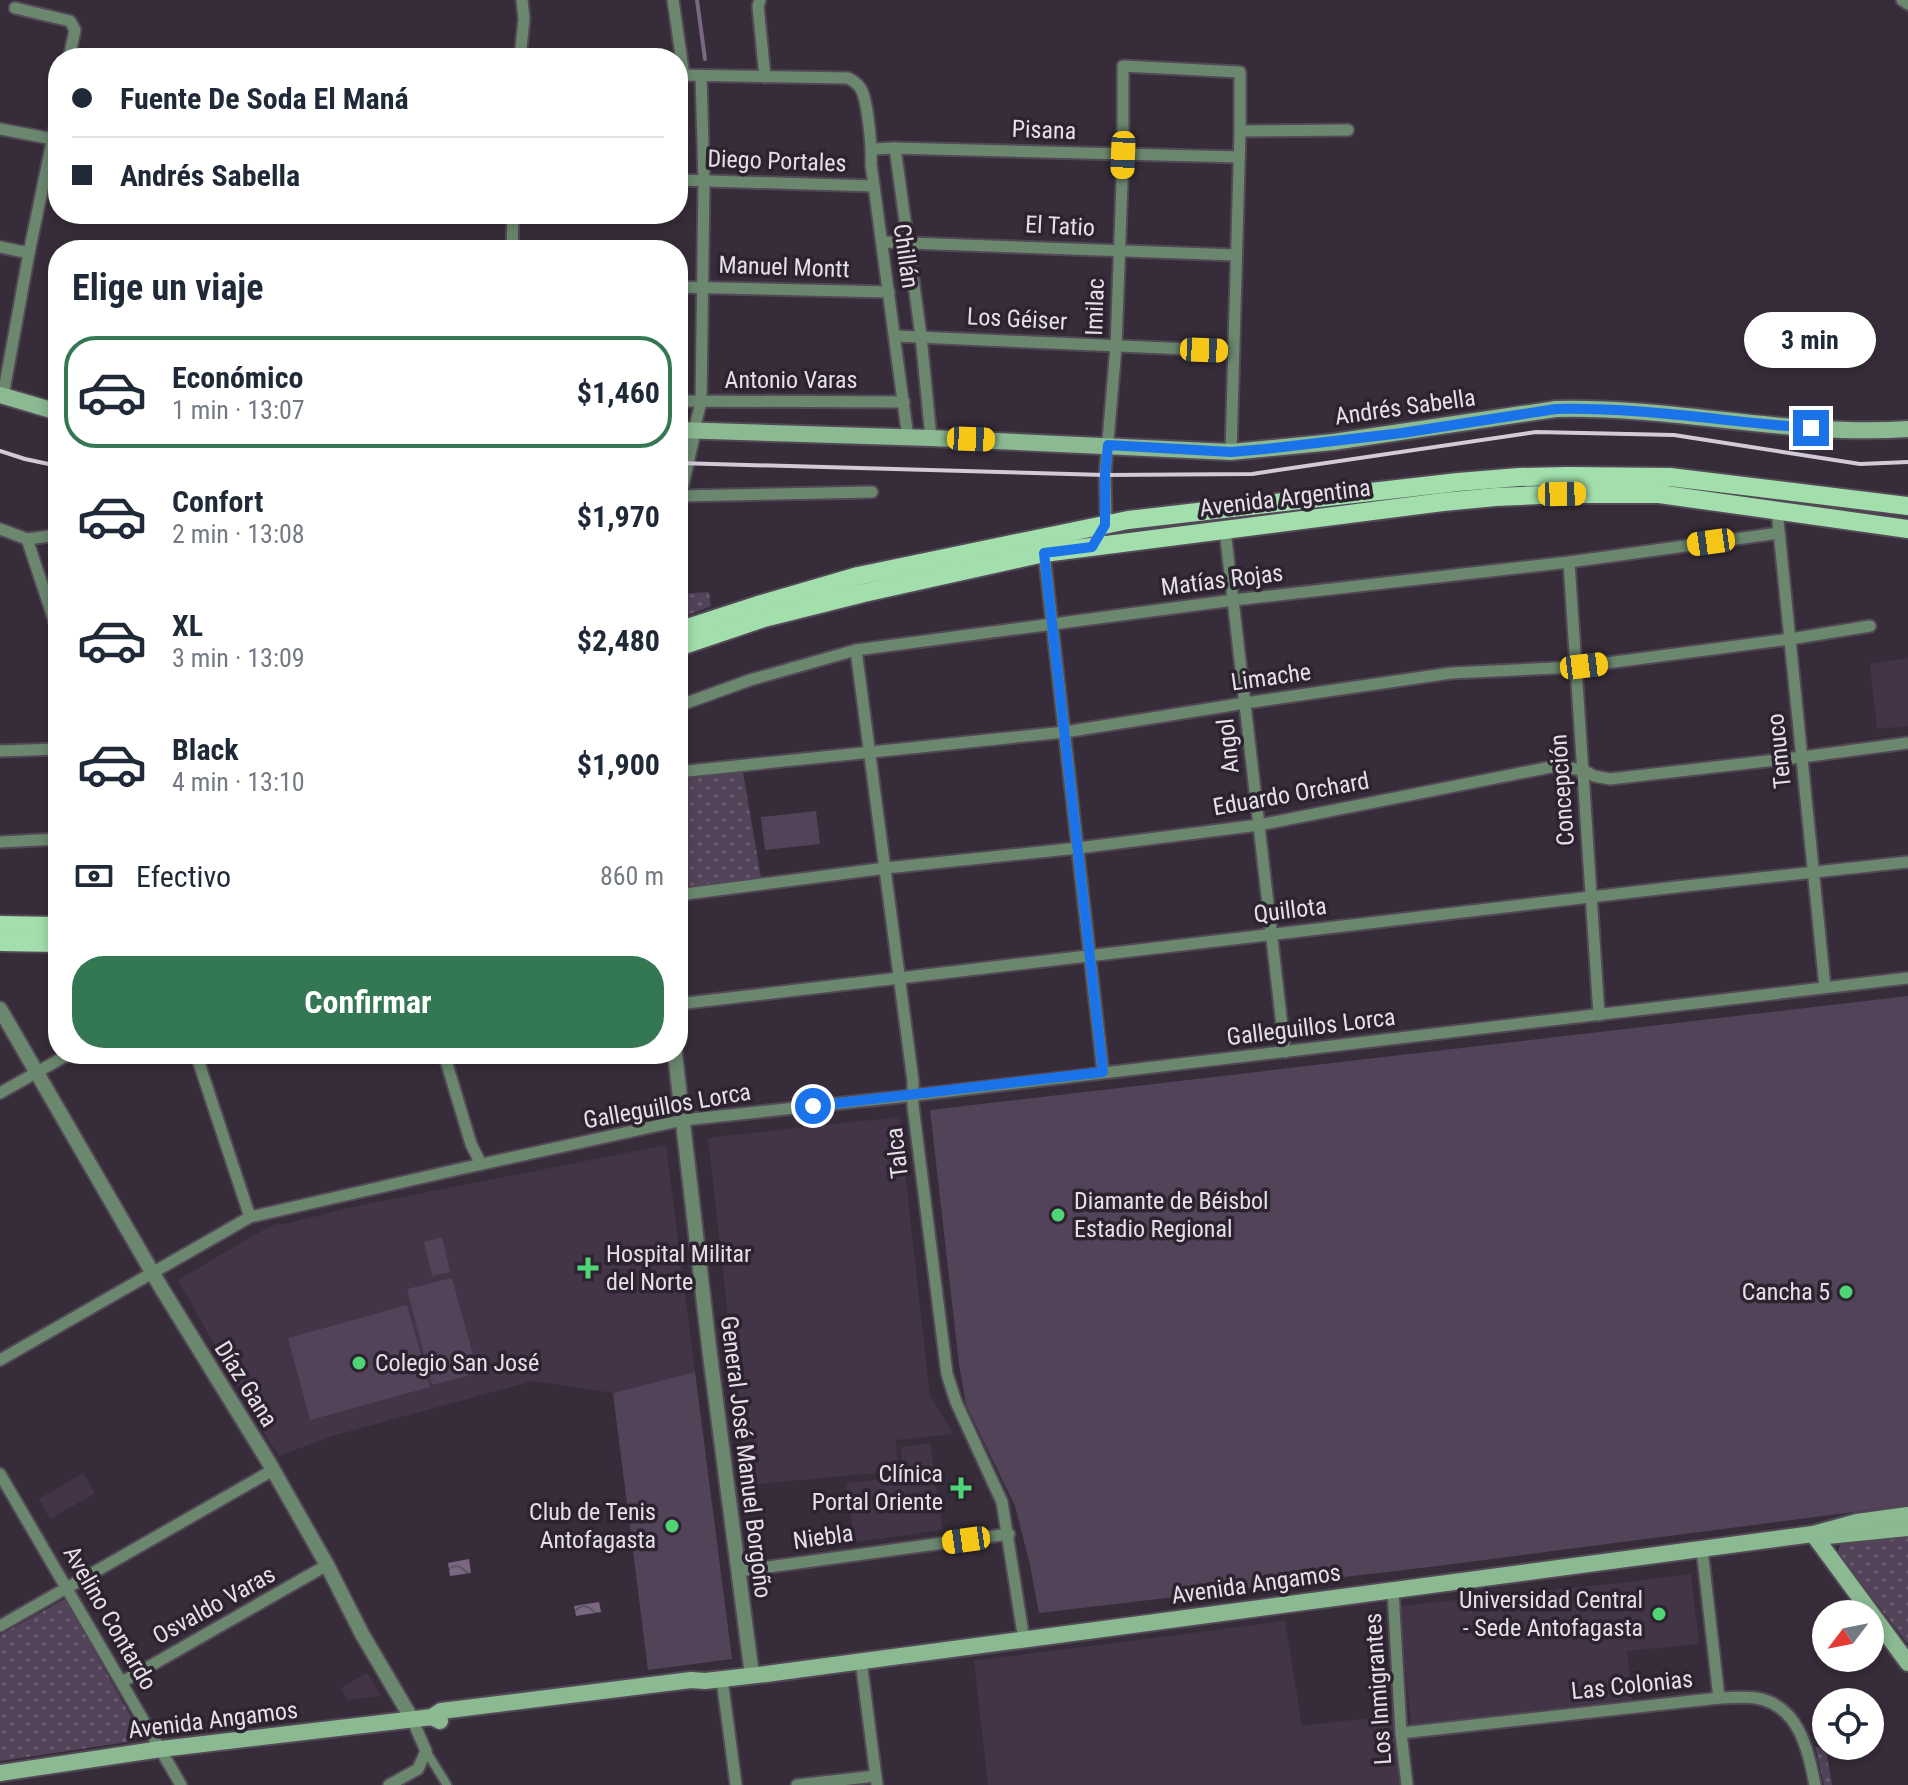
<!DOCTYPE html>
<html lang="es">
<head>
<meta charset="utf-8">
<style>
	body { margin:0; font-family:"Roboto Condensed",sans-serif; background:#f2f2f3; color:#1f2937; height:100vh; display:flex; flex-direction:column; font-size:30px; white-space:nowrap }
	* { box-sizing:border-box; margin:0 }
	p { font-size:26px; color:#747a83 }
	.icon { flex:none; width:44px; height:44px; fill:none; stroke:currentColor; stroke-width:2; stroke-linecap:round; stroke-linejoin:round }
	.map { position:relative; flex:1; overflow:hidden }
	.side { position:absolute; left:48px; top:240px; width:640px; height:824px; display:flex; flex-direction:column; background:#fff; border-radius:32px; box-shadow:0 4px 12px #0003 }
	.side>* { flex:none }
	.hud { position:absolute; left:48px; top:48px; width:640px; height:176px; border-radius:32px; box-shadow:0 4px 12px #0003; display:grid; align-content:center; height:176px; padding:0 24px; background:#fff }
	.needle { width:52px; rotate:238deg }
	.controls { position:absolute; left:1812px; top:1600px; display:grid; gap:16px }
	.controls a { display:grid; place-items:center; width:72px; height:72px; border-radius:50%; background:#fff; box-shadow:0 4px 12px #0003; font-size:40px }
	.end { position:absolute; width:36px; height:36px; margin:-18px; border:10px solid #1a73e8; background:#fff; box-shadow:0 0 0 4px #fff }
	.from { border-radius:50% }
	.bubble { position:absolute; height:56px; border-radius:28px; background:#fff; box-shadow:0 4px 12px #0003; font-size:26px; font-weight:700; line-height:56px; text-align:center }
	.car { position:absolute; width:24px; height:48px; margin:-24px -12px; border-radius:10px; box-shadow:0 0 6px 2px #0007; background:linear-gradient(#f5c518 24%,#345 0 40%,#f5c518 0 76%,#345 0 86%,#f5c518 0) }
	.hud b { display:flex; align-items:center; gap:28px; height:76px; font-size:30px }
	.hud b+b { border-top:2px solid #e0e1e3 }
	.hud i { width:20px; height:20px; background:#1f2937 }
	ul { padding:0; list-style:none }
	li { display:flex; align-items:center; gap:24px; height:112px; margin:0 16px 12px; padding:0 8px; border:4px solid transparent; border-radius:32px }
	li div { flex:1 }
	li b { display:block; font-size:30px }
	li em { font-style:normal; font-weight:700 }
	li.current { border-color:#347753 }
	li>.icon { width:72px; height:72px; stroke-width:1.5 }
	h2 { padding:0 24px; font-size:36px; line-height:96px }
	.pay { display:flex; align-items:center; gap:20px; height:88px; padding:0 24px; font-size:30px }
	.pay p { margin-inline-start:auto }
	.action { display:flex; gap:16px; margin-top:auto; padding:16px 24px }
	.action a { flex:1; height:92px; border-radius:32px; background:#347753; color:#fff; font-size:32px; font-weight:700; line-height:92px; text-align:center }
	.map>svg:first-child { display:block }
	.built { fill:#433448 }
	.green { fill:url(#green-dots) }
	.pitch { fill:#534359 }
	.water { fill:url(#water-waves) }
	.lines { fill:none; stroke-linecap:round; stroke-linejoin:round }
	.stream { stroke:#7c6783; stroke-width:4 }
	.pedestrian-casing { stroke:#534956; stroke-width:12 }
	.minor-casing { stroke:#534956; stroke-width:15 }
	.tertiary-casing { stroke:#534956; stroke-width:18 }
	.secondary-casing { stroke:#534956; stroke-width:20 }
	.primary-casing { stroke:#534956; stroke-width:22 }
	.pedestrian { stroke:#6b886f; stroke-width:8 }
	.minor { stroke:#6b886f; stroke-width:11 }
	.tertiary { stroke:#6b886f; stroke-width:14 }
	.secondary { stroke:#8ab992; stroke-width:16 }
	.primary { stroke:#a2dfad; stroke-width:18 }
	.rail { stroke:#d2cbd5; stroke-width:4 }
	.route { stroke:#1a73e8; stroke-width:10 }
	.poi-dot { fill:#4ed676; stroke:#2d2330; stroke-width:3 }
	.labels { text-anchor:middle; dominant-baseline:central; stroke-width:7; stroke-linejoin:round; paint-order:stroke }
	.street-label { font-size:24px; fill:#e5dfe8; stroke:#2d2330 }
	.poi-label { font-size:24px; fill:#e5dfe8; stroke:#2d2330; text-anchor:end }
</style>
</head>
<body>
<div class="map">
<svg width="1908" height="1785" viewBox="0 0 1908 1785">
	<defs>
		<pattern id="green-dots" width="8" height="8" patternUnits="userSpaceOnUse" patternTransform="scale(2)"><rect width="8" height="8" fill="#534359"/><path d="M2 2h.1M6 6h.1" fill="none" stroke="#6c5e71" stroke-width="1.8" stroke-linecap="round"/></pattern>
		<pattern id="water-waves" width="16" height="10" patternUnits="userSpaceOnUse" patternTransform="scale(2)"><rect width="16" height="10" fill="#7c6783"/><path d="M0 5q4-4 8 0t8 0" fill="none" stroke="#605564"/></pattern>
	</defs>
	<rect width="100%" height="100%" fill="#372d3a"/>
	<g class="built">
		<path d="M 1908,658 L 1908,726 L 1877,729 L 1870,664 Z"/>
		<path d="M 899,1117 L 930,1396 L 954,1434 L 896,1440 L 898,1471 L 747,1485 L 708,1138 Z"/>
		<path d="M 666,1145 L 695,1372 L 613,1393 L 533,1381 L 332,1436 L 279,1456 L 263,1431 L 178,1280 L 270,1226 L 280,1223 L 282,1225 L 352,1207 Z"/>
		<path d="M 930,1443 L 943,1530 L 855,1542 L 846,1483 L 903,1477 L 901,1447 Z"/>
		<path d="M 83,1473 L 95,1493 L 50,1519 L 39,1499 Z"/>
		<path d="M 1691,1574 L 1699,1644 L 1627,1651 L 1632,1700 L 1411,1725 L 1400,1606 L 1619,1583 Z"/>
		<path d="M 1285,1621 L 1302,1726 L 1394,1715 L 1401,1785 L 988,1785 L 974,1661 Z"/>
		<path d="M 367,1673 L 381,1696 L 348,1700 L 341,1688 Z"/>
	</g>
	<g class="green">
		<path d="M 709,592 L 711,606 L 678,619 L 678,594 Z"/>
		<path d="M 742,766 L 762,884 L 678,895 L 678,772 Z"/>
		<path d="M 1908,1535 L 1908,1644 L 1838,1553 L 1840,1545 Z"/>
		<path d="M 65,1599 L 139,1731 L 135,1741 L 0,1761 L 0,1635 Z"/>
		<path d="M 1815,1746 L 1826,1751 L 1832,1785 L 1824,1785 Z"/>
	</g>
	<g class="pitch">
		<path d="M 816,811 L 820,844 L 765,850 L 761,817 Z"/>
		<path d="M 1908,996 L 1908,1505 L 1438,1566 L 1039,1613 L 1030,1565 L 1015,1506 L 966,1405 L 959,1364 L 930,1110 Z"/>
		<path d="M 442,1237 L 450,1272 L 432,1276 L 424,1242 Z"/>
		<path d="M 452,1278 L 478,1373 L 432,1385 L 407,1289 Z"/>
		<path d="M 407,1305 L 430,1387 L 310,1420 L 288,1338 Z"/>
		<path d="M 695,1372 L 732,1659 L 648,1670 L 613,1393 Z"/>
	</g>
	<g class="water">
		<path d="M 469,1559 L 471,1573 L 450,1576 L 448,1563 Z"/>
		<path d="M 599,1602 L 601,1612 L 576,1616 L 574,1606 Z"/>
	</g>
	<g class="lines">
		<path class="stream" d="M 697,0 L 705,59"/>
		<defs>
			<path id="pedestrian" d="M 426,1751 L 447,1785"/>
			<g id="minor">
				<path d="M 673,0 L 684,76"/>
				<path d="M 760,0 L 758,6 L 765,77"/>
				<path d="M 1902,0 L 1908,4"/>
				<path d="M 15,8 L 70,21 L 75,30 L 69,58"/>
				<path d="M 520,58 L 524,19 L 522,0"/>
				<path d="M 678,75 L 848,78 C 854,81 859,84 862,91 C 868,105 872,148 871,164 L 908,438"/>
				<path d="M 0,129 L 53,139"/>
				<path d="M 1240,131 L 1348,130"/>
				<path d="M 895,148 L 921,336 L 931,438"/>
				<path d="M 872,149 L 895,148 L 1239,157"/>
				<path d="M 678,180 L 874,186"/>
				<path d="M 882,242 L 1236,255"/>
				<path d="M 0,247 L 29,253"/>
				<path d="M 512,250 L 513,214"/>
				<path d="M 678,287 L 889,292"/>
				<path d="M 895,336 L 1233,351"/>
				<path d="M 3,396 L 29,253 L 58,113"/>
				<path d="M 678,401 L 904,402"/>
				<path d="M 694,430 L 701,402 L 704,181 L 701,76"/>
				<path d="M 678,496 L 872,492"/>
				<path d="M 1777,511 L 1825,987"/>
				<path d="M 0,529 L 27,539 L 58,535"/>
				<path d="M 1225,530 L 1285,1052"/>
				<path d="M 27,539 L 58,632"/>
				<path d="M 1092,547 L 1105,525 L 1106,514 L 1105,475 L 1116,347 L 1123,155 L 1123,66 L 1240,72 L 1240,131 L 1231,452"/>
				<path d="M 1044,553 L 1103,1072"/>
				<path d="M 1569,562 L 1599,1015"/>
				<path d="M 856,650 L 913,1081 L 913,1106 L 947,1374 L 956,1402 L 1002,1502 L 1024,1640"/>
				<path d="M 678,706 L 750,680 L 856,650 L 1234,600 L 1569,562 L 1779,533"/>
				<path d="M 0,751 L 58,749"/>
				<path d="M 678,772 L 1065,732 L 1245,703 L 1451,673 L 1576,667 L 1790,639 L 1870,626"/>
				<path d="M 0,842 L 58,839"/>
				<path d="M 678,895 L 886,868 L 1078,848 L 1259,825 L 1556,766 L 1583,770 L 1594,776 L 1610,779 L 1802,757 L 1908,743"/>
				<path d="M 678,1004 L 1676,887 L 1908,862"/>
				<path d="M 196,1054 L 250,1217"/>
				<path d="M 444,1054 L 471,1144 L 481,1164"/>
				<path d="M 0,1093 L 69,1054"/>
				<path d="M 0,1360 L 250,1217 L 464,1168 L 683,1120 L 899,1097 L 1908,978"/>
				<path d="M 0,1474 L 181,1785"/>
				<path d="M 1702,1549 L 1719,1698"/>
				<path d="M 739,1571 L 1009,1534"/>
				<path d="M 1393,1590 L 1401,1733 L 1407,1785"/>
				<path d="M 0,1626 L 273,1470"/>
				<path d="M 861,1661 L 877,1785"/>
				<path d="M 722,1679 L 736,1785"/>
				<path d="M 122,1682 L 327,1565"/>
				<path d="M 1401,1733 L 1719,1698 C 1731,1698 1745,1696 1756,1698 C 1799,1705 1808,1750 1815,1785"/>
				<path d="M 389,1785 L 418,1769 L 426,1751 L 412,1719"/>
				<path d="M 797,1785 L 876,1776"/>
			</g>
			<g id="tertiary">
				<path d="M 678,500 L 694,430"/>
				<path d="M 0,1009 L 159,1284 L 268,1461 L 327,1565 L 362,1634 L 412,1719"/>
				<path d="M 675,1054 L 710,1355 L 752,1675"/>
			</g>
			<g id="secondary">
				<path d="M 0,395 L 58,412"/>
				<path d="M 678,430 L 931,438 L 1231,452 L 1333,442 L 1556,409 C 1674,406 1790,437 1908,429"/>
				<path d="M 1813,1534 L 1908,1663"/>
				<path d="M 1827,1536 L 1908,1528"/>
				<path d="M 432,1717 L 441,1711 L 691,1680 L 705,1681 L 766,1674 L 1813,1534 L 1857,1522 L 1908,1515"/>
				<path d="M 0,1773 L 161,1749 L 432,1717 L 440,1721"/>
			</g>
			<g id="primary">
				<path d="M 678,631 L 758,605 L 858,576 L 1128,520 L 1458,482 L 1519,477 L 1567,476 L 1670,477 L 1908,506"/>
				<path d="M 678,647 L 764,618 L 864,593 L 1044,553 L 1443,502 L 1496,497 L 1562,494 L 1659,494 L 1908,529"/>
				<path d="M 0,925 L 58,926"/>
				<path d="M 0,942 L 58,943"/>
			</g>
		</defs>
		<use href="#pedestrian" class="pedestrian-casing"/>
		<use href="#minor" class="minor-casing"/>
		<use href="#tertiary" class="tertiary-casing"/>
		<use href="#secondary" class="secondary-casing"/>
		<use href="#primary" class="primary-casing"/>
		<use href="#pedestrian" class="pedestrian"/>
		<use href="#minor" class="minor"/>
		<use href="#tertiary" class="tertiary"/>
		<use href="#secondary" class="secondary"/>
		<use href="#primary" class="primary"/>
		<g class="rail">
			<path d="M 0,451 L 25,459 L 58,466"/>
			<path d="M 678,463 L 1105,475 L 1252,474 L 1536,432 L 1674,435 L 1860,464 L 1908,462"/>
		</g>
	</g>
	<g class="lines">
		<path class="route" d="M 813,1106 L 1103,1072 L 1044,553 L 1092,547 L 1105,525 L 1105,475 L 1108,445 L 1231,452 L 1265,449 L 1402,433 L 1556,409 C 1641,407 1726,422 1811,428"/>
	</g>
	<g class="poi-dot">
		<circle cx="1058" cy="1215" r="8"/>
		<path d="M584 1256h8v8h8v8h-8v8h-8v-8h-8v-8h8z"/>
		<circle cx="1846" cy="1292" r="8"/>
		<circle cx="359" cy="1363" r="8"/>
		<path d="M957 1476h8v8h8v8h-8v8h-8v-8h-8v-8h8z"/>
		<circle cx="672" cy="1526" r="8"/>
		<circle cx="1659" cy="1614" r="8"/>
	</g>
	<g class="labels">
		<g class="street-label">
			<text transform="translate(1044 130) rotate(2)">Pisana</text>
			<text transform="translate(777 161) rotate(2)">Diego Portales</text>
			<text transform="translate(1060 226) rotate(3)">El Tatio</text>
			<text transform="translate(906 256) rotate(82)">Chillán</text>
			<text transform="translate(784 267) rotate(2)">Manuel Montt</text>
			<text transform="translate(1095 307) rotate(-88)">Imilac</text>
			<text transform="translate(1017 319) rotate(3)">Los Géiser</text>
			<text x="791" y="380">Antonio Varas</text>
			<text transform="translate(1405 407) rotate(-8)">Andrés Sabella</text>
			<text transform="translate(1285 498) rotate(-7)">Avenida Argentina</text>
			<text transform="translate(1222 580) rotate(-7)">Matías Rojas</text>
			<text transform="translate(1271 677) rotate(-8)">Limache</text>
			<text transform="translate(1228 746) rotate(-96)">Angol</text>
			<text transform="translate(1779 751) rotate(-96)">Temuco</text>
			<text transform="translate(1562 790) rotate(-94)">Concepción</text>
			<text transform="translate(1291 794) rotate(-10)">Eduardo Orchard</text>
			<text transform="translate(1290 910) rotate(-7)">Quillota</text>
			<text transform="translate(1311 1027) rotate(-7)">Galleguillos Lorca</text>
			<text transform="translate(667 1106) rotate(-10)">Galleguillos Lorca</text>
			<text transform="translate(897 1153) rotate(-97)">Talca</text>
			<text transform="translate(246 1384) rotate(58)">Díaz Gana</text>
			<text transform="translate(746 1457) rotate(83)">General José Manuel Borgoño</text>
			<text transform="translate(823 1537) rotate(-8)">Niebla</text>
			<text transform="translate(1256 1584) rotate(-8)">Avenida Angamos</text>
			<text transform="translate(214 1605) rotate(-29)">Osvaldo Varas</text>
			<text transform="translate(110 1618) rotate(60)">Avelino Contardo</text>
			<text transform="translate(1632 1685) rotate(-6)">Las Colonias</text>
			<text transform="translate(1378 1689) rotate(-94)">Los Inmigrantes</text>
			<text transform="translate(213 1720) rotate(-7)">Avenida Angamos</text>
		</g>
		<g class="poi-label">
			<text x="1074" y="1201" text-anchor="start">Diamante de Béisbol<tspan x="1074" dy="28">Estadio Regional</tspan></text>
			<text x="606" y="1254" text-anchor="start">Hospital Militar<tspan x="606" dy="28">del Norte</tspan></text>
			<text x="1830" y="1292">Cancha 5</text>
			<text x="375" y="1363" text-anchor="start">Colegio San José</text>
			<text x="943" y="1474">Clínica<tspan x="943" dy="28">Portal Oriente</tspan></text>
			<text x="656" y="1512">Club de Tenis<tspan x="656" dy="28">Antofagasta</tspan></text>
			<text x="1643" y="1600">Universidad Central<tspan x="1643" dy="28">- Sede Antofagasta</tspan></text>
		</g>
	</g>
</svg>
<div class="controls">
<a><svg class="needle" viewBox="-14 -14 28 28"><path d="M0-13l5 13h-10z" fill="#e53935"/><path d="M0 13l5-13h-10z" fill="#747a83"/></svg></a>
<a><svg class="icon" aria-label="locate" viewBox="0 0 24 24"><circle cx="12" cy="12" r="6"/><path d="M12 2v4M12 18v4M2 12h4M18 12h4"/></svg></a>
</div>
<i class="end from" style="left:813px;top:1106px"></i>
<i class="end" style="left:1811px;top:428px"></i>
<div class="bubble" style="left:1744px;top:312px;width:132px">3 min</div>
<i class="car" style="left:1123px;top:155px;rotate:182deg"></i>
<i class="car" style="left:1204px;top:350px;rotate:92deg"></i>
<i class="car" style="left:971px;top:439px;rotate:92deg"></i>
<i class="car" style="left:1562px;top:494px;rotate:89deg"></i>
<i class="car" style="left:1711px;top:542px;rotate:262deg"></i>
<i class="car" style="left:1584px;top:666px;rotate:83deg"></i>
<i class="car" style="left:966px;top:1540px;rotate:262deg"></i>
<div class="hud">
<b><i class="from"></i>Fuente De Soda El Maná</b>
<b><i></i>Andrés Sabella</b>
</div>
<section class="side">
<h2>Elige un viaje</h2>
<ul>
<li class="current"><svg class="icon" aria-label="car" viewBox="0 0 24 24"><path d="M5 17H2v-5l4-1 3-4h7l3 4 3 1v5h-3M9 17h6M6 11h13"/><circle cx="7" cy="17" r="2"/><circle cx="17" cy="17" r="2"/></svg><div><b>Económico</b><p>1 min · 13:07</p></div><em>$1,460</em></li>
<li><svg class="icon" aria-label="car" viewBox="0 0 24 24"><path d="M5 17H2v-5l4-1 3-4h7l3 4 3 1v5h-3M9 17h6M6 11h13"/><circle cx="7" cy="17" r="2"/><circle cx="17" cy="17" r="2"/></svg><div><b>Confort</b><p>2 min · 13:08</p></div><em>$1,970</em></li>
<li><svg class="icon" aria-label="car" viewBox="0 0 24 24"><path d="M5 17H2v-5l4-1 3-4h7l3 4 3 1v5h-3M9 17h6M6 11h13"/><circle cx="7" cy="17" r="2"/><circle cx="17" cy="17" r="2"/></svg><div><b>XL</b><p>3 min · 13:09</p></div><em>$2,480</em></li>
<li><svg class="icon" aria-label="car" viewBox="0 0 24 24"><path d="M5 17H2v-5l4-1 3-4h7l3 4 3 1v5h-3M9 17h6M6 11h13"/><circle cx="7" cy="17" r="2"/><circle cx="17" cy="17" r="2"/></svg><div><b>Black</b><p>4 min · 13:10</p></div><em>$1,900</em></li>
</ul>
<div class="pay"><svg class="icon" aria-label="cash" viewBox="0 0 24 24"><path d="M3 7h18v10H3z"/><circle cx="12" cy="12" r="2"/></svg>Efectivo<p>860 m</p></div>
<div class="action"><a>Confirmar</a></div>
</section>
</div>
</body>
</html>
